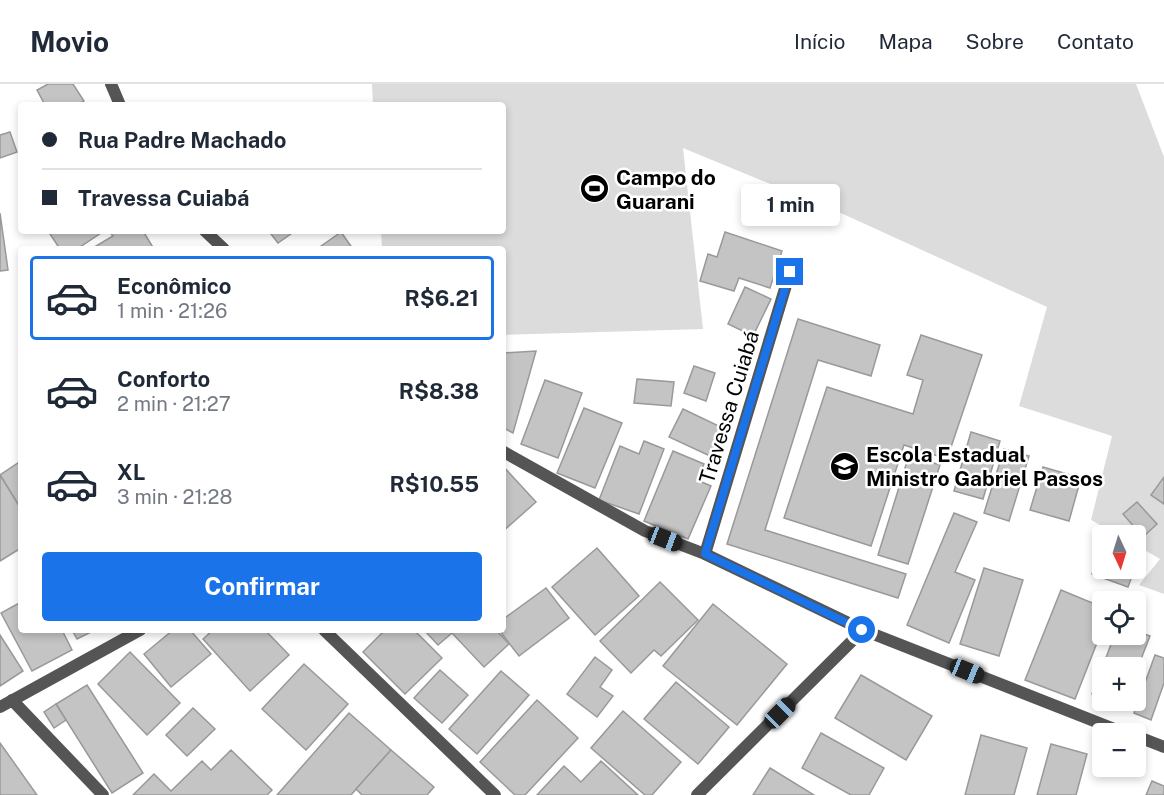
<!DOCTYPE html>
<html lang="pt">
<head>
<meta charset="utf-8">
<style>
	body { margin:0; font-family:"Public Sans",sans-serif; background:#f2f2f3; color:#1f2937; height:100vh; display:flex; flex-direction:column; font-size:22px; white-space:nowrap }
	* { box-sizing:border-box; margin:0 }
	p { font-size:20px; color:#747a83 }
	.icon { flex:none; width:33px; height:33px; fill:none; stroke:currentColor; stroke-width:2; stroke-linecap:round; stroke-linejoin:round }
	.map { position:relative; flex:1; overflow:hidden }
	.side { position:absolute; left:18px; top:162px; width:488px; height:387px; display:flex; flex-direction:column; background:#fff; border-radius:6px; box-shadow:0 3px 9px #0003 }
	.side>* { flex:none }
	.guide { position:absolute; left:18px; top:18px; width:488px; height:132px; border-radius:6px; box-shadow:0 3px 9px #0003; display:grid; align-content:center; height:132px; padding:0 24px; background:#fff }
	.needle { width:39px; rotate:176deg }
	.tools { position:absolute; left:1092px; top:441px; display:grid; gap:12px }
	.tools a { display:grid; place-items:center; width:54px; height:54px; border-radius:6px; background:#fff; box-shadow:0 3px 9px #0003; font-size:30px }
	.end { position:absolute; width:27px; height:27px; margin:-14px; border:8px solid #1a73e8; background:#fff; box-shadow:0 0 0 3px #fff }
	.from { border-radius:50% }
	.bubble { position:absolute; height:42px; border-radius:6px; background:#fff; box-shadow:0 3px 9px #0003; font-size:20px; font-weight:700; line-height:42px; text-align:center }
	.car { position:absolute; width:18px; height:36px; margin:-18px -9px; border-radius:8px; box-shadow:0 0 4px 2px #0007; background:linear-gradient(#222 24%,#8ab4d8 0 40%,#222 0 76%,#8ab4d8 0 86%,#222 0) }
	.guide b { display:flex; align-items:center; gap:21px; height:57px; font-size:22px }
	.guide b+b { border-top:2px solid #e0e1e3 }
	.guide i { width:15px; height:15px; background:#1f2937 }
	ul { padding:10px 0 0; list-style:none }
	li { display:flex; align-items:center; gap:18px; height:84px; margin:0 12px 9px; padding:0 12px; border:3px solid transparent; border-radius:6px }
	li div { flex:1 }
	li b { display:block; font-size:22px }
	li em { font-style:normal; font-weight:700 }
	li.current { border-color:#1a73e8 }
	li>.icon { width:54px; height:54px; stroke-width:1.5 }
	.cta { display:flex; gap:12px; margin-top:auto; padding:12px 24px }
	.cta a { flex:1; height:69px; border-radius:6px; background:#1a73e8; color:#fff; font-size:24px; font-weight:700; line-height:69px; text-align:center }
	header { display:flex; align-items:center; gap:36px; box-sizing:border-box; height:84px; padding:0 30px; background:#fff; border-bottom:2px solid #e0e1e3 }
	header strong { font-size:28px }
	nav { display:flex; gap:33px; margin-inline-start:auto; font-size:21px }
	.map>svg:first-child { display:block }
	.green { fill:#dcdcdc }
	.building { fill:#c4c4c4; stroke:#999; stroke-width:1.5 }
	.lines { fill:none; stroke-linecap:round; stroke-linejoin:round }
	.minor { stroke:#555; stroke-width:12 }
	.tertiary { stroke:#555; stroke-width:12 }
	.route { stroke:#1a73e8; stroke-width:8 }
	.labels { text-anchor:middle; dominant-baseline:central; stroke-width:5; stroke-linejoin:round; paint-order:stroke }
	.poi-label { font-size:21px; font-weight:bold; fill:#000; stroke:#fff; text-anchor:start }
	.street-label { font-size:21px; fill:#000; stroke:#fff }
</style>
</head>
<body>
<header>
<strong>Movio</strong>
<nav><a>Início</a><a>Mapa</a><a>Sobre</a><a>Contato</a></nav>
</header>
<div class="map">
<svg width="1164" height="711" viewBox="0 0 1164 711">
	<rect width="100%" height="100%" fill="#fff"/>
	<path class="green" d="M 372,0 L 1136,0 L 1164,73 L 1164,510 L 1139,501 L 1160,475 L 1136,461 L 1136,452 L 1118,451 L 1091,436 L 1112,352 L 1019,322 L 1047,223 L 843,130 L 683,64 L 703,245 L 503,251 L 502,165 L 382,165 L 381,147 L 502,147 L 502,21 L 373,21 Z"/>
	<g class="building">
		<path d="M 48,0 L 73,0 L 84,17 L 77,21 L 45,21 L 37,6 Z"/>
		<path d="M 10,48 L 17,68 L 0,74 L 0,51 Z"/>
		<path d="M 0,129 L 8,186 L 0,187 Z"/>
		<path d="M 48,147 L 104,147 L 77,165 L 60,165 Z"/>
		<path d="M 109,147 L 143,147 L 154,165 L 91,165 L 113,152 Z"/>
		<path d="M 274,147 L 295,147 L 278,159 L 271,150 Z"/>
		<path d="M 341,148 L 353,165 L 317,165 Z"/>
		<path d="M 725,148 L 782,167 L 770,204 L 739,194 L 734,207 L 700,197 L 708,170 L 717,173 Z"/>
		<path d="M 745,203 L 771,215 L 753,252 L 728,240 Z"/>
		<path d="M 798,235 L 880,261 L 871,292 L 818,276 L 765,446 L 906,490 L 898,514 L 727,460 Z"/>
		<path d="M 921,251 L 982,271 L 947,375 L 904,361 L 871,462 L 784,434 L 827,303 L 913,330 L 923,296 L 907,291 Z"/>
		<path d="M 536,267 L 513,349 L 502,343 L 502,269 Z"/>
		<path d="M 694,282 L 715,289 L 706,317 L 684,309 Z"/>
		<path d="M 637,295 L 674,298 L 671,322 L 634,319 Z"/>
		<path d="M 545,296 L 582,309 L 558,374 L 521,360 Z"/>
		<path d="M 584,324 L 622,339 L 595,404 L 557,389 Z"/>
		<path d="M 683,325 L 723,344 L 710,372 L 669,353 Z"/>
		<path d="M 971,348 L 1000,357 L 983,415 L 954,407 Z"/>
		<path d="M 644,357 L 664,365 L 639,430 L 599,416 L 620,362 L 639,370 Z"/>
		<path d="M 1004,365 L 1029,372 L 1009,437 L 984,429 Z"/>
		<path d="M 673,367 L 704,380 L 697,396 L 711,402 L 688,455 L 644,437 Z"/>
		<path d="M 909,371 L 940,381 L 908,480 L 878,471 Z"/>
		<path d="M 21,377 L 21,425 L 0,391 Z"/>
		<path d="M 502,381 L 536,418 L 502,448 Z"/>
		<path d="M 1043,383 L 1081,394 L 1069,437 L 1030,426 Z"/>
		<path d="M 0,391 L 21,425 L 21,464 L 0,477 Z"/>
		<path d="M 1164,393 L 1164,420 L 1151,411 Z"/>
		<path d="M 1137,418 L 1157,440 L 1143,453 L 1123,430 Z"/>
		<path d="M 954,429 L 977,438 L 955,488 L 975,496 L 949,559 L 907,541 Z"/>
		<path d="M 597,464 L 639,512 L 595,551 L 552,503 Z"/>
		<path d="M 1101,464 L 1102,484 L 1135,484 L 1128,503 L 1092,490 Z"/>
		<path d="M 984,484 L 1023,496 L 999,572 L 960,560 Z"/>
		<path d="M 660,498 L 698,536 L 661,572 L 654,566 L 631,589 L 600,557 Z"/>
		<path d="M 546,504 L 569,534 L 519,572 L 499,546 L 502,546 L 502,536 Z"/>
		<path d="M 1061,506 L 1102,523 L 1102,546 L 1075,615 L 1025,596 Z"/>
		<path d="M 21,518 L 21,546 L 62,546 L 72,566 L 32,587 L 1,529 Z"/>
		<path d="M 713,520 L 787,580 L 737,641 L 663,582 Z"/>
		<path d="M 72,546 L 95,546 L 77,555 Z"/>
		<path d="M 173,546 L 190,546 L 211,570 L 171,603 L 144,570 Z"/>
		<path d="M 213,546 L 265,546 L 289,571 L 250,607 L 203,555 Z"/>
		<path d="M 385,546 L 414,546 L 442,574 L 405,610 L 363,568 Z"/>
		<path d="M 424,546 L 496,546 L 509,560 L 484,583 L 452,549 L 438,561 Z"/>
		<path d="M 1136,547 L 1150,552 L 1136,588 L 1136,584 L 1102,584 L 1102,614 L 1092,610 L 1115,550 L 1136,550 Z"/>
		<path d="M 0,551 L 23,587 L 0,602 Z"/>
		<path d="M 130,568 L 180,619 L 147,651 L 98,600 Z"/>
		<path d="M 1155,571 L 1164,574 L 1164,599 L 1151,636 L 1134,629 Z"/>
		<path d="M 595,573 L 612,586 L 600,603 L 613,612 L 597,633 L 567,610 Z"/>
		<path d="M 304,580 L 348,620 L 306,666 L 262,625 Z"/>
		<path d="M 440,586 L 468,611 L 442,639 L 414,614 Z"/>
		<path d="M 501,587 L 529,611 L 477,670 L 449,645 Z"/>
		<path d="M 861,591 L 932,632 L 906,676 L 835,634 Z"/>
		<path d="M 676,598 L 729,643 L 698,680 L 644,635 Z"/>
		<path d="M 87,601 L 143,689 L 112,709 L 56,620 Z"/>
		<path d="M 537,616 L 578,654 L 525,711 L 515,711 L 480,678 Z"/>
		<path d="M 56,620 L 66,636 L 54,644 L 44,628 Z"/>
		<path d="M 193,624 L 215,645 L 187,672 L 166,651 Z"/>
		<path d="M 623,627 L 681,678 L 652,711 L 645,711 L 591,664 Z"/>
		<path d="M 349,629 L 391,666 L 351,711 L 277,711 Z"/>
		<path d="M 821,649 L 884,684 L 869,711 L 851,711 L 802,684 Z"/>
		<path d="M 981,651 L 1027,664 L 1014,711 L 965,711 Z"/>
		<path d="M 0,659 L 37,711 L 0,711 Z"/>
		<path d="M 1051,660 L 1087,670 L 1076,711 L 1037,711 Z"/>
		<path d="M 231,666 L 272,706 L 267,711 L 133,711 L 154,690 L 171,707 L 202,677 L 211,686 Z"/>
		<path d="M 391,666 L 434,703 L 427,711 L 362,711 L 356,705 Z"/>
		<path d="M 601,677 L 638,711 L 537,711 L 564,682 L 581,698 Z"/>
		<path d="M 770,684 L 814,711 L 753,711 Z"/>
		<path d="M 1152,697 L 1164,702 L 1164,711 L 1146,711 Z"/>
	</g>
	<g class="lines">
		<g class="minor">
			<path d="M 705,470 L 790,188"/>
			<path d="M 324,546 L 495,711"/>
			<path d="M 12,616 L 103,711"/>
			<path d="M 0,623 L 140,546"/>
		</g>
		<g class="tertiary">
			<path d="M 111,0 L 120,21"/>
			<path d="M 205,147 L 224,165"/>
			<path d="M 502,367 L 645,447 L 705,470 L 863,546 L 1127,650"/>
			<path d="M 1136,652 L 1164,663"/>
			<path d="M 697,711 L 863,546"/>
		</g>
	</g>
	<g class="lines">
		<path class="route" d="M 790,188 L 705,470 L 862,546"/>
	</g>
	<defs>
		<symbol id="stadium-disc" viewBox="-11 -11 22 22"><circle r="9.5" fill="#000" stroke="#fff"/><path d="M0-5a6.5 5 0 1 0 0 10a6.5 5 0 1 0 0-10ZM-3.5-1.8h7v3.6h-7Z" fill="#fff"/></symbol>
		<symbol id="school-disc" viewBox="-11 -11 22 22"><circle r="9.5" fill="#000" stroke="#fff"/><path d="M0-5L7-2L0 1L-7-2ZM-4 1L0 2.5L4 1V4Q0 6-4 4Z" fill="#fff"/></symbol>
	</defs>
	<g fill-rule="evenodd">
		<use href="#stadium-disc" x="578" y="88" width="33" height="33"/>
		<use href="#school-disc" x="828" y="366" width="33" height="33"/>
	</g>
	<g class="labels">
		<g class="poi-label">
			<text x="616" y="93">Campo do<tspan x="616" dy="24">Guarani</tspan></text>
			<text x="866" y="370">Escola Estadual<tspan x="866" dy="24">Ministro Gabriel Passos</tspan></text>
		</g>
		<g class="street-label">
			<text transform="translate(729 323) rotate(-73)">Travessa Cuiabá</text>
		</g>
	</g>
</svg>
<div class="tools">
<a><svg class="needle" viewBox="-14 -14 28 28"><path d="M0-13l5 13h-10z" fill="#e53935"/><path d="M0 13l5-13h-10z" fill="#747a83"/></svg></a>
<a><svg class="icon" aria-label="locate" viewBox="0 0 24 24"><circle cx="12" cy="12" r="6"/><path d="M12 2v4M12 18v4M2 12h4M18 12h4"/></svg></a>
<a>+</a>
<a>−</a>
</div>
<i class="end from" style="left:862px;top:546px"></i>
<i class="end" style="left:790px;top:188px"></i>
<div class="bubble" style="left:741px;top:100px;width:99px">1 min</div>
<i class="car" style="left:665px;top:455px;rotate:111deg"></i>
<i class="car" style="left:967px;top:587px;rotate:112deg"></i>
<i class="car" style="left:780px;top:629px;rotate:45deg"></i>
<div class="guide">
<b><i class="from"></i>Rua Padre Machado</b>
<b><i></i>Travessa Cuiabá</b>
</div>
<section class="side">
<ul>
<li class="current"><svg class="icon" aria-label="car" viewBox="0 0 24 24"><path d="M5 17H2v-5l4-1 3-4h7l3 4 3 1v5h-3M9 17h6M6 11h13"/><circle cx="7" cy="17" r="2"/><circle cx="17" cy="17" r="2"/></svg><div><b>Econômico</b><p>1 min · 21:26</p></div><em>R$6.21</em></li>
<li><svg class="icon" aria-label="car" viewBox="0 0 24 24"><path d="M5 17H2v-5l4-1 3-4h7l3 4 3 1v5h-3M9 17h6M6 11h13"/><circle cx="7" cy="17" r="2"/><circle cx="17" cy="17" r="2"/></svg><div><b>Conforto</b><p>2 min · 21:27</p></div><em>R$8.38</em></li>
<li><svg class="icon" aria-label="car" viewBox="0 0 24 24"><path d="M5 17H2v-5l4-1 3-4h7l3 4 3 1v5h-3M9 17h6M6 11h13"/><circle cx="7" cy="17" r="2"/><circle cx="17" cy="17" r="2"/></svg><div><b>XL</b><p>3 min · 21:28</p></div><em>R$10.55</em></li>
</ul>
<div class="cta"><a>Confirmar</a></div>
</section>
</div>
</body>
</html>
